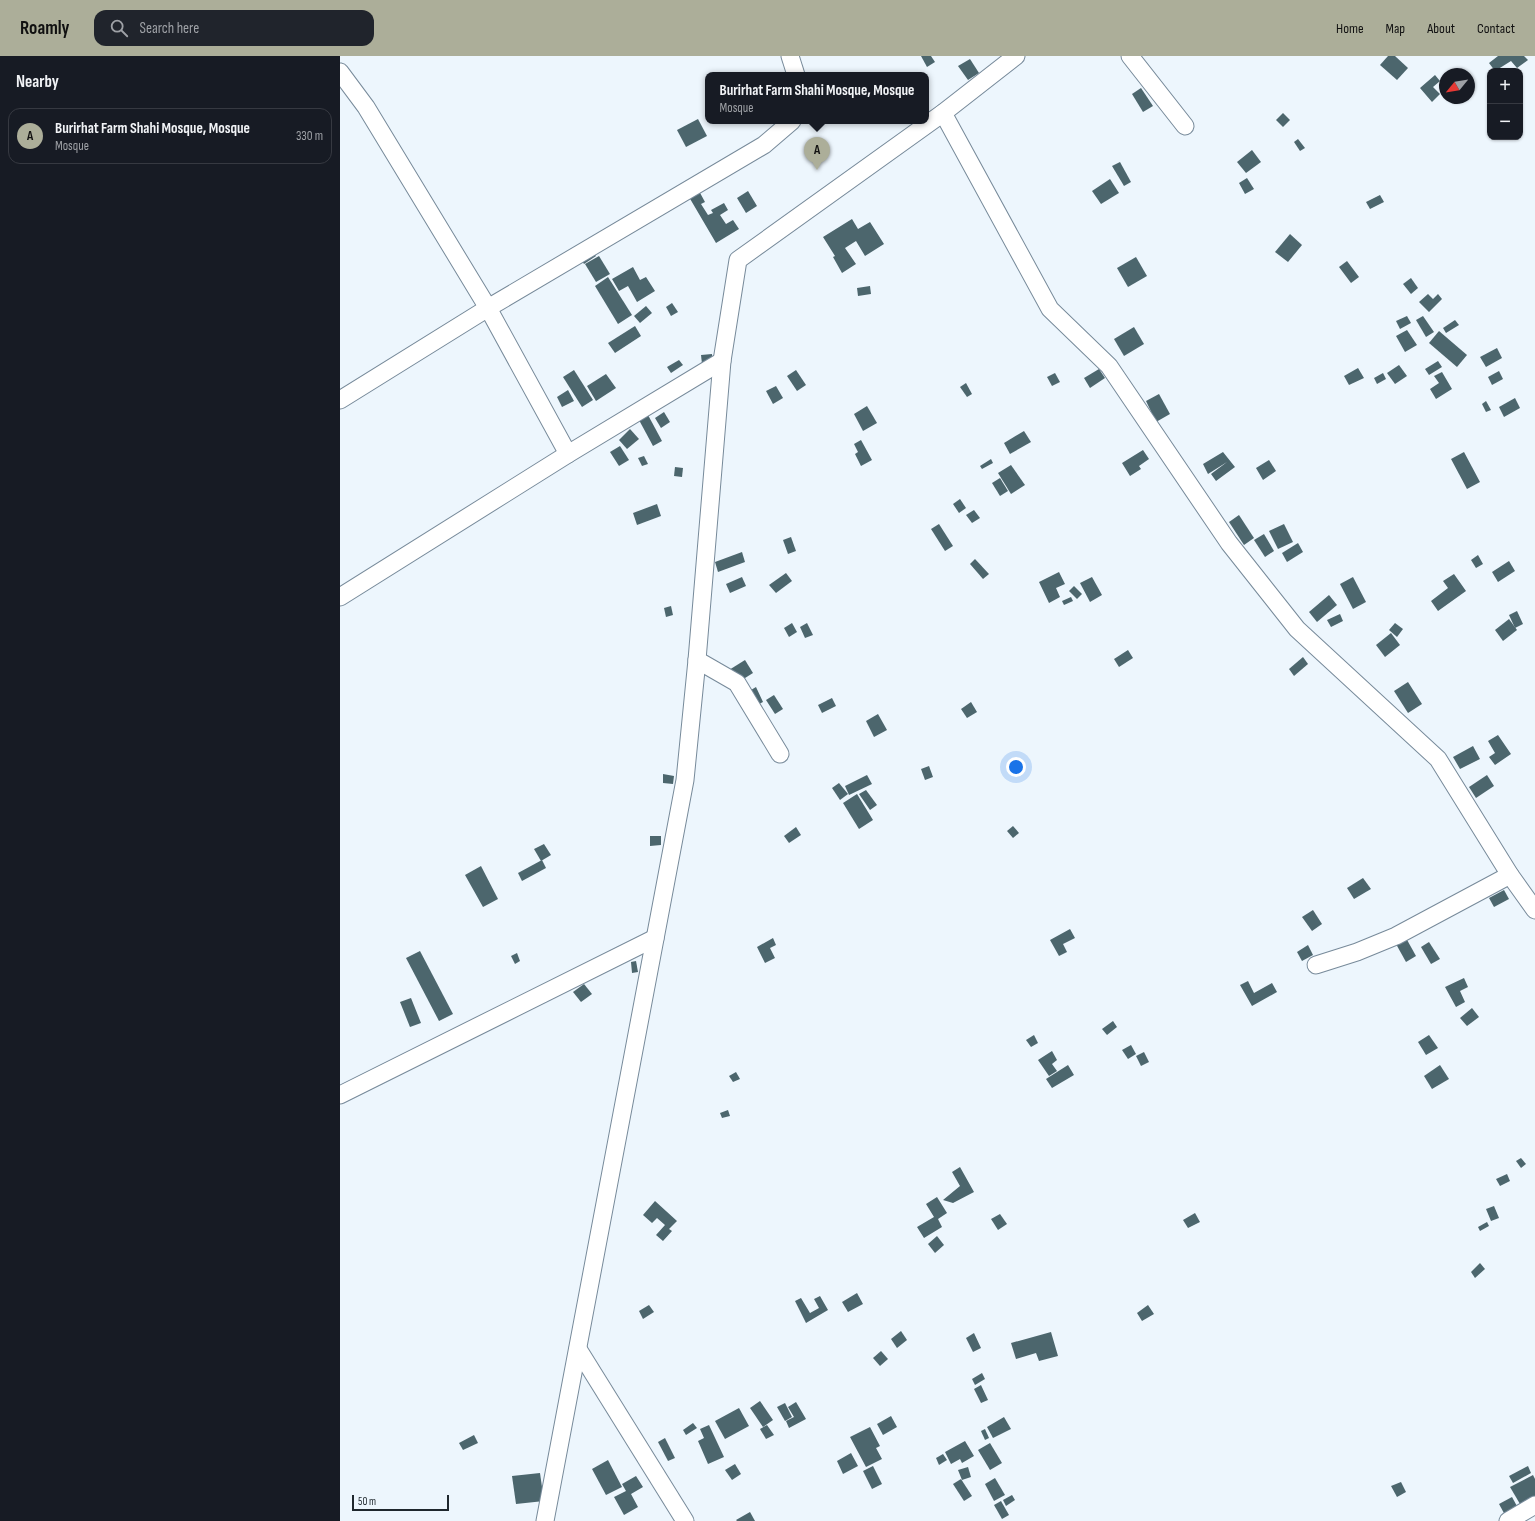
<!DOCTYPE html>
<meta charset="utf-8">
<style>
body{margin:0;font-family:"Sofia Sans Condensed",sans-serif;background:#20242c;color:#f1f3f6}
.controls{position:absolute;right:12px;top:12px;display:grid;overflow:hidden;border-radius:8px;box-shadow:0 1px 3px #0004}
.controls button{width:36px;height:36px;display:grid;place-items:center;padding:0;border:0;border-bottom:1px solid #363941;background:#171b24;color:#f1f3f6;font:20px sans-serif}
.compass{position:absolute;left:1099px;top:12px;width:36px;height:36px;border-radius:50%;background:#171b24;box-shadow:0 1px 3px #0004;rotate:240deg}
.scale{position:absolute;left:12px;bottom:10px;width:97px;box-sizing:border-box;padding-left:4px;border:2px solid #1f272d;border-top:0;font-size:11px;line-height:14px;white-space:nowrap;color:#1f272d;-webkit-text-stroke:3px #edf6fd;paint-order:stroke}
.you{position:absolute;left:676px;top:711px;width:14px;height:14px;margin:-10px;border:3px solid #fff;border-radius:50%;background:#1a73e8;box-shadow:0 0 0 6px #1a73e833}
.badge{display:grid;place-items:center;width:26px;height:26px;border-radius:50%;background:#acae99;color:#111;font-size:13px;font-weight:700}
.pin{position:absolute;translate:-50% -33px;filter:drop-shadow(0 1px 2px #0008)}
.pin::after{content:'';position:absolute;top:21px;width:14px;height:12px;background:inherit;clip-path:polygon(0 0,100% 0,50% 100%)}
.popup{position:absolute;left:365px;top:16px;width:224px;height:52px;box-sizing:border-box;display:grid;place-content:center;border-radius:8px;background:#171b24;filter:drop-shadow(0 1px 3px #0005);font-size:13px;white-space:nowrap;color:#9ea1a6}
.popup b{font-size:15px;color:#f1f3f6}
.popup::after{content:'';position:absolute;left:50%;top:100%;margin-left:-8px;border:8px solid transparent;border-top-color:#171b24}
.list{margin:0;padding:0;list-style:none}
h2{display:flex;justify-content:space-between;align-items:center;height:52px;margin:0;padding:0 16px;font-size:17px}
h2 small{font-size:13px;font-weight:400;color:#9ea1a6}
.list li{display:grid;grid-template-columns:26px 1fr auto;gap:12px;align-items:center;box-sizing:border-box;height:56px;margin:0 8px 8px;padding:0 8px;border:1px solid #363941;border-radius:12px}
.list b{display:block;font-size:15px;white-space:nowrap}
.list p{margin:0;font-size:13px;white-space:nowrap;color:#9ea1a6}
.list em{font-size:13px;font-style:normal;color:#9ea1a6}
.icon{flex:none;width:22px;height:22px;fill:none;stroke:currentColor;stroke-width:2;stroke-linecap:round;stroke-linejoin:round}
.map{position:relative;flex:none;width:1195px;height:1465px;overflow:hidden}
header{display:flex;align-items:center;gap:24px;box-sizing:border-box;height:56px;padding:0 20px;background:#acae99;color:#111}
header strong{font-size:19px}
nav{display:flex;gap:22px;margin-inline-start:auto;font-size:14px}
.search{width:280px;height:36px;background:#20242c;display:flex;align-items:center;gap:10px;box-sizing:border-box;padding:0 14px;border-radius:12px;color:#9ea1a6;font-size:15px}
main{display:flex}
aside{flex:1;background:#171b24}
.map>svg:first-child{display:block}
.building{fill:#4c666d}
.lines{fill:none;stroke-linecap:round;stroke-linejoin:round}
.minor-casing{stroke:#778a9a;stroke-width:19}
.minor{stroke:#fff;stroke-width:17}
</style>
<header>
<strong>Roamly</strong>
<div class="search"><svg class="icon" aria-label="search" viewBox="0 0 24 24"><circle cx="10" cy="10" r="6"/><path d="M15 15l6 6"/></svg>Search here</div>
<nav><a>Home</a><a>Map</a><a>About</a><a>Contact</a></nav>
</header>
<main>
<aside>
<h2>Nearby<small></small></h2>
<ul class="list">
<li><span class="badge">A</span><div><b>Burirhat Farm Shahi Mosque, Mosque</b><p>Mosque</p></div><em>330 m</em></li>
</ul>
</aside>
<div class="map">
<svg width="1195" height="1465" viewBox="0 0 1195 1465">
<rect width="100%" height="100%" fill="#edf6fd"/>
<g class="building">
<polygon points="581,0 591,0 595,6 587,11"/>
<polygon points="1048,0 1055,0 1068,12 1057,24 1040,9"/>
<polygon points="1158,0 1184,0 1188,4 1177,12 1171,5 1155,15 1149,7"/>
<polygon points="630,3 639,17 628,24 618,10"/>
<polygon points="1095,19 1100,25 1093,31 1100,38 1092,46 1080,32"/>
<polygon points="801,32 813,50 803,56 792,38"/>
<polygon points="943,57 950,64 943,71 936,64"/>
<polygon points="358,63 367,80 346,91 337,74"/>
<polygon points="958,83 965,92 960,95 954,86"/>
<polygon points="912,94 921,106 906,117 897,106"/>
<polygon points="780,106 791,126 784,130 772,110"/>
<polygon points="907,122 914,133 905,138 899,127"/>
<polygon points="770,123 779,137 761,148 752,135"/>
<polygon points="359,135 365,146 361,148 368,159 373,157 371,154 384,147 388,154 380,159 386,168 393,164 399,173 376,187 349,141"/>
<polygon points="408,135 417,150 406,157 397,142"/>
<polygon points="1040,139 1044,146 1030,153 1026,146"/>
<polygon points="512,163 518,173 530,166 544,188 525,200 516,185 505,192 516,208 502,217 493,201 495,200 483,181"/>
<polygon points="950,178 962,189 948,206 935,196"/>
<polygon points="251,193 256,200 244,208 239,200"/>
<polygon points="259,200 270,218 256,226 245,208"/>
<polygon points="796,201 807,220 788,231 777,212"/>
<polygon points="1007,205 1019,221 1011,227 999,211"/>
<polygon points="293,211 300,224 306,221 315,235 297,246 288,230 279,235 272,223"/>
<polygon points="268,221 292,259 278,268 255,230"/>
<polygon points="1071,222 1078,232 1071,238 1063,228"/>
<polygon points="530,230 531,238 518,240 517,232"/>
<polygon points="1088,238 1093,243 1098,238 1102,243 1089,256 1079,246"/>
<polygon points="332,247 338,256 331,260 326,251"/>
<polygon points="306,250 312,257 300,267 294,260"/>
<polygon points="1067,260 1071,267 1060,273 1056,265"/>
<polygon points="1083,260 1094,276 1086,281 1076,264"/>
<polygon points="1115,264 1119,269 1106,277 1103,272"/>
<polygon points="295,270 301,280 275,297 268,287"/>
<polygon points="794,271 804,288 784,300 774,283"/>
<polygon points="1067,274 1077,289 1065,296 1056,280"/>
<polygon points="1099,275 1127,299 1117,311 1089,287"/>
<polygon points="1157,292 1162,302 1146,311 1140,301"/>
<polygon points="372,298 372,308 362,308 361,299"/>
<polygon points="339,304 343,309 331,317 327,311"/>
<polygon points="1098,305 1102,311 1089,319 1085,313"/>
<polygon points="1059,309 1067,320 1055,328 1047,317"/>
<polygon points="1018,312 1024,322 1009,329 1004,320"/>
<polygon points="759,313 765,322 750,332 744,322"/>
<polygon points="234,314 253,344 242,351 223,321"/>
<polygon points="456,314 466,329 457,335 447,320"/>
<polygon points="1159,315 1163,323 1152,329 1148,321"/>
<polygon points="1102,316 1112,333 1096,343 1090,333 1099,327 1094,320"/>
<polygon points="715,317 720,326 712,330 707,321"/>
<polygon points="1043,317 1046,323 1037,328 1034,322"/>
<polygon points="266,318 276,332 256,345 247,330"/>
<polygon points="626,327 632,338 627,341 620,331"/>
<polygon points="436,330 443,342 433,348 426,335"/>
<polygon points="228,334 234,345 222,351 217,341"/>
<polygon points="819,338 830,358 816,366 806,345"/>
<polygon points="1175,342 1180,352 1164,361 1159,351"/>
<polygon points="1146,345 1151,354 1146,356 1142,348"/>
<polygon points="527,350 537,367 523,375 514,358"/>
<polygon points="324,356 330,366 321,372 315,362"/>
<polygon points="308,359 322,385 313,390 299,364"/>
<polygon points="290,373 299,383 287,393 279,384"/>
<polygon points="684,375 691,386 670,398 664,387"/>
<polygon points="521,384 532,404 521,410 515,398 518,396 514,388"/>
<polygon points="280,390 289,404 279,410 270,396"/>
<polygon points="803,394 809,403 799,410 801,413 790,420 782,407"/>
<polygon points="883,396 895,411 876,425 871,418 887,406 868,418 863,408"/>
<polygon points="1124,396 1140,426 1127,433 1111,403"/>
<polygon points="304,400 308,408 302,410 298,402"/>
<polygon points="651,403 653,407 642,413 640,410"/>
<polygon points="929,404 936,415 923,424 916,412"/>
<polygon points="671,409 685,429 671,438 658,417"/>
<polygon points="335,411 343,412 342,421 334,420"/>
<polygon points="660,422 668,435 660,440 652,427"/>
<polygon points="620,443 626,452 619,457 613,448"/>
<polygon points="317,448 321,460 297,469 293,457"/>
<polygon points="634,454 640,462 632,467 626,459"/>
<polygon points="899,459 914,482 904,489 889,466"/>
<polygon points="599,468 613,490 605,495 591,473"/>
<polygon points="944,468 953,486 938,493 929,475"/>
<polygon points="924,478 934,495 925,501 914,484"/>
<polygon points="451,481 456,495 448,498 443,484"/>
<polygon points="958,487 963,496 947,506 942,497"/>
<polygon points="402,496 405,506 378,516 375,506"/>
<polygon points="1138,499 1143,508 1136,512 1131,504"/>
<polygon points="635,503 649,518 643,523 630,508"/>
<polygon points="1169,505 1175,515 1158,526 1152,516"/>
<polygon points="719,516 725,528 716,532 720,541 709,547 699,526"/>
<polygon points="446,517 452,525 436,537 429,529"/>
<polygon points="1114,518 1126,535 1098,555 1091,545 1108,532 1103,525"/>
<polygon points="402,521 406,530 390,537 386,528"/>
<polygon points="752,521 762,539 750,546 740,527"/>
<polygon points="1013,521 1026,546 1013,553 1000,528"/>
<polygon points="734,530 742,538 737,543 729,535"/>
<polygon points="989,539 997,549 977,566 969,556"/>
<polygon points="731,541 733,545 724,549 722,545"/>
<polygon points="331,550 333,559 326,561 324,552"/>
<polygon points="1177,555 1183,568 1175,572 1169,559"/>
<polygon points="1000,558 1003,565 991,571 987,564"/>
<polygon points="1169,563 1177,574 1163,585 1155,574"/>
<polygon points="452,567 457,576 449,581 444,572"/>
<polygon points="467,567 473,579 465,582 460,571"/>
<polygon points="1055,567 1063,573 1057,581 1049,574"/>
<polygon points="1051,577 1060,589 1045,601 1036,589"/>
<polygon points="788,594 793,602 779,611 774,603"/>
<polygon points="963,601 968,608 954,620 949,613"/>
<polygon points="405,604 413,617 397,627 389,614"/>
<polygon points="1068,626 1082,648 1068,657 1054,635"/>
<polygon points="416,631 423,646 413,651 406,637"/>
<polygon points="434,639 443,653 435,658 426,644"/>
<polygon points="492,642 496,650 482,657 478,649"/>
<polygon points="631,646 637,656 627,662 621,653"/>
<polygon points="538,658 547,674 534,681 526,665"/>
<polygon points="1158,679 1171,698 1155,709 1149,701 1155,697 1148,685"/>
<polygon points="1133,690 1140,703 1120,713 1113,701"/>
<polygon points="589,710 593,721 585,724 581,713"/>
<polygon points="323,718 334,720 333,728 323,727"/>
<polygon points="527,719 532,728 509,739 505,730"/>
<polygon points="1147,719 1154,730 1136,742 1129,731"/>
<polygon points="499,727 508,738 500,744 492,732"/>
<polygon points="526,734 537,749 530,754 519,738"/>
<polygon points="517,738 533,764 519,773 503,747"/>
<polygon points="673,770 679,777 673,782 667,775"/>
<polygon points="456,771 461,779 449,787 444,780"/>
<polygon points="310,780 321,780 321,789 310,790"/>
<polygon points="204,788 211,799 201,805 194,793"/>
<polygon points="202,804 206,812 182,825 178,817"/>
<polygon points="141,810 158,843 143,851 125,819"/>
<polygon points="1023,822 1031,833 1014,843 1007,832"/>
<polygon points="1164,834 1169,843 1154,851 1149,842"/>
<polygon points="973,854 982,868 972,875 962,861"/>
<polygon points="730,873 735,882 723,888 727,896 719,900 710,884"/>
<polygon points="433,882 436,889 430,892 435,902 425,907 417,891"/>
<polygon points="1066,882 1076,900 1066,906 1056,888"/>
<polygon points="1089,886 1100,903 1091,908 1081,891"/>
<polygon points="968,889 973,899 962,905 957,896"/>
<polygon points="80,895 113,958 99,965 66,902"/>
<polygon points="177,897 180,905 175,908 171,900"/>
<polygon points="296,905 298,916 292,917 291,906"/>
<polygon points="1124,922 1128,931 1120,935 1125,946 1116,951 1105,931"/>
<polygon points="908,925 914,937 932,927 937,936 912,950 900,929"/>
<polygon points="244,928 252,938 241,946 233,936"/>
<polygon points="71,942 81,967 70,971 60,946"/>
<polygon points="1132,952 1139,961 1127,970 1120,962"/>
<polygon points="773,965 777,971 767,979 762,973"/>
<polygon points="694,979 698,987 691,991 686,984"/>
<polygon points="1089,979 1098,992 1086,999 1078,986"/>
<polygon points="791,989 796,998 788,1003 782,994"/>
<polygon points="712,995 717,1004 712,1008 717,1015 709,1020 698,1004"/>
<polygon points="804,996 809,1006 801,1010 796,1000"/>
<polygon points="728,1009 734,1019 712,1032 706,1023"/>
<polygon points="1100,1009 1109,1023 1092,1033 1084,1020"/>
<polygon points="396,1016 400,1023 393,1026 389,1020"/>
<polygon points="388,1054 390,1060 382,1062 380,1057"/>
<polygon points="1181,1102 1186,1108 1181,1112 1176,1105"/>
<polygon points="620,1111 634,1136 613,1147 603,1144 620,1130 612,1116"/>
<polygon points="1167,1118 1170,1125 1160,1130 1156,1123"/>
<polygon points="597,1141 607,1157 598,1163 602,1171 584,1182 577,1171 594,1161 586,1148"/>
<polygon points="315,1145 337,1165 329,1173 332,1175 323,1185 316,1179 325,1169 317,1162 312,1167 303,1159"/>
<polygon points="1154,1150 1159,1162 1151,1165 1146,1153"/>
<polygon points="855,1157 860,1166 848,1172 843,1164"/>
<polygon points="660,1158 667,1168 658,1174 651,1163"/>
<polygon points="1147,1166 1149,1170 1140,1175 1138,1171"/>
<polygon points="597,1180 604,1189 595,1197 588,1188"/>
<polygon points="1140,1207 1145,1213 1135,1222 1131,1216"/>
<polygon points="517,1237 523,1248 508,1256 502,1246"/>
<polygon points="480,1240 488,1254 466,1267 455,1245 461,1242 470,1257 479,1252 474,1243"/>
<polygon points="309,1249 314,1256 303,1263 299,1255"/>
<polygon points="808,1249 814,1258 802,1265 797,1257"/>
<polygon points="561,1275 567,1284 557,1292 551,1283"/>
<polygon points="711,1276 718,1300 699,1305 696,1297 676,1303 671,1287"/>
<polygon points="634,1277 641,1292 633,1296 626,1282"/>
<polygon points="541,1295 548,1303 540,1310 533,1302"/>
<polygon points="642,1317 645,1323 635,1329 632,1323"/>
<polygon points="641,1329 648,1344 641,1347 634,1333"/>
<polygon points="420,1345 433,1364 423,1371 410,1352"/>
<polygon points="456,1346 466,1363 449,1372 446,1365 454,1361 448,1351"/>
<polygon points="445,1347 452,1361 445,1365 437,1351"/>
<polygon points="399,1352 409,1370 385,1383 375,1365"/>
<polygon points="551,1360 557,1371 543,1379 537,1368"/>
<polygon points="664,1361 671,1373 653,1382 647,1371"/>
<polygon points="353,1367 357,1372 346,1379 343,1374"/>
<polygon points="369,1369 384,1401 368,1408 358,1385 364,1382 360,1373"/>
<polygon points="427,1369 434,1379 426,1383 420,1373"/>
<polygon points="530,1371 540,1390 536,1392 542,1403 526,1411 510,1381"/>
<polygon points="645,1373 649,1382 645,1384 641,1375"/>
<polygon points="134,1379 138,1387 123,1394 119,1387"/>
<polygon points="325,1382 335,1402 328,1405 318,1386"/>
<polygon points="625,1385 634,1400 622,1407 620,1403 611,1408 605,1396"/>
<polygon points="650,1387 662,1407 650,1414 638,1394"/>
<polygon points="511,1397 518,1410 503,1418 497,1405"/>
<polygon points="603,1398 607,1404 599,1409 596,1402"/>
<polygon points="268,1404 282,1431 266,1439 252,1413"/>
<polygon points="395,1408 401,1418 392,1424 385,1414"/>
<polygon points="533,1410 542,1428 532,1433 523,1415"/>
<polygon points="1188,1410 1191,1417 1173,1427 1169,1420"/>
<polygon points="628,1411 631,1421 622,1424 618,1414"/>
<polygon points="200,1417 204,1445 176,1448 172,1420"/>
<polygon points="1193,1419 1195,1423 1195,1440 1180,1448 1170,1431"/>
<polygon points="296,1420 303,1431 291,1438 298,1451 284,1459 274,1441 286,1435 282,1428"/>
<polygon points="655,1422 665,1439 654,1445 645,1428"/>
<polygon points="621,1423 632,1440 624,1445 613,1428"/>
<polygon points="1061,1426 1066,1436 1057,1441 1051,1430"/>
<polygon points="672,1439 675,1444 666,1450 663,1444"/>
<polygon points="1172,1441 1178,1452 1165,1459 1159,1448"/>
<polygon points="661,1445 669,1459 662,1463 654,1449"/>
<polygon points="410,1456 415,1465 397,1465 396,1464"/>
</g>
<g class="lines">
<g class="minor-casing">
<g id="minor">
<polyline points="450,0 456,19"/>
<polyline points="790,0 845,70"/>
<polyline points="0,16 26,51 148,252 228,398"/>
<polyline points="603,57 710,253 769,310 889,487 957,573 1098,703 1170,819 1195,854"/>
<polyline points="0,344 148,252 424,89 452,65"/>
<polyline points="0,541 228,398 382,305"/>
<polyline points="357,604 397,627 440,698"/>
<polyline points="976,909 1017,896 1056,880 1170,819"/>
<polyline points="0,1039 315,882"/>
<polyline points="238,1293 345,1465"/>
<polyline points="205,1465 345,724 357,604 382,305 398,204 603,57 676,0"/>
<polyline points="1168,1465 1195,1449"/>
</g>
</g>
<use href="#minor" class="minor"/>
</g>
</svg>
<div class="controls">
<button>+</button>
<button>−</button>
</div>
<svg class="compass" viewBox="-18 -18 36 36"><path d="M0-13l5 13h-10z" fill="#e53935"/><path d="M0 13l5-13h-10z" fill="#9ea1a6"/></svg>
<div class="scale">50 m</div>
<div class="you"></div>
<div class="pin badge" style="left:477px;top:114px">A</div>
<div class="popup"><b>Burirhat Farm Shahi Mosque, Mosque</b>Mosque</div>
</div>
</main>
